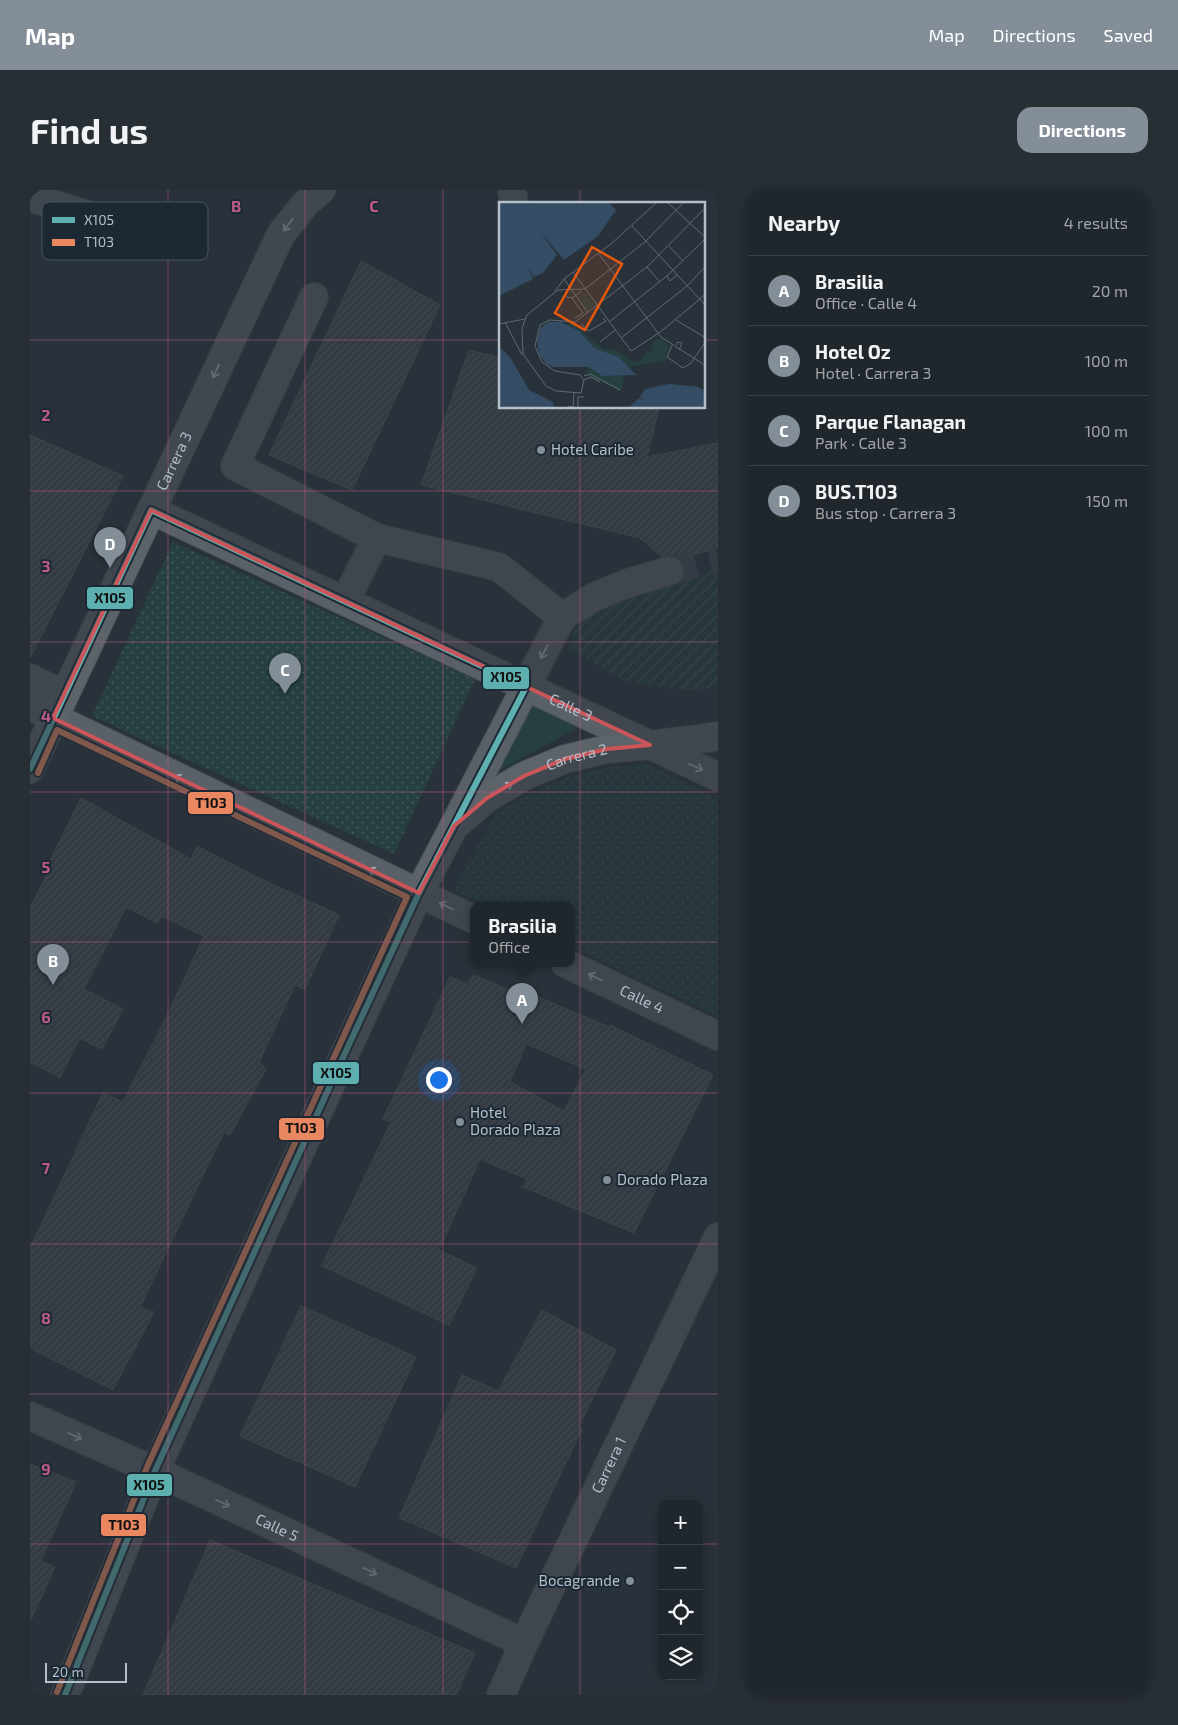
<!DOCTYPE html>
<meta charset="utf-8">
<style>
body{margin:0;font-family:"Exo 2",sans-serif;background:#272e34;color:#f1f3f6}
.controls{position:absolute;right:15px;bottom:15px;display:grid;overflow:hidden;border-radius:10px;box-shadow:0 2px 12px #0003}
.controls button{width:45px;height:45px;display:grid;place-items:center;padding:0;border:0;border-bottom:1px solid #3c4348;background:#1f262c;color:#f1f3f6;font:25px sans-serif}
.scale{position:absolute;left:15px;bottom:12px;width:82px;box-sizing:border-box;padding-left:5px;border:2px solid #b3bfcb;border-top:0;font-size:14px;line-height:18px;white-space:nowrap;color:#b3bfcb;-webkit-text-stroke:4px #1c2935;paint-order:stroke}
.you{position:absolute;left:408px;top:889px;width:18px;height:18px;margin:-12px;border:4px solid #fff;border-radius:50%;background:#1a73e8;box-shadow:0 0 0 8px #1a73e833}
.badge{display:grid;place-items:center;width:32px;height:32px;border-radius:50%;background:#838e98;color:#fff;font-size:16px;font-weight:700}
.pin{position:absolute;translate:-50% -41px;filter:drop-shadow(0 1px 2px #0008)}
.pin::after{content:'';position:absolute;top:26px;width:18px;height:15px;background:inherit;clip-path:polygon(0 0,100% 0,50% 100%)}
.popup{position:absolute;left:440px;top:712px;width:105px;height:65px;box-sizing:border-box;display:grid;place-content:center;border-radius:10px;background:#1f262c;filter:drop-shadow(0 1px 4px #0005);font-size:16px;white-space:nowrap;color:#a1a5a9}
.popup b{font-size:19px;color:#f1f3f6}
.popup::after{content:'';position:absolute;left:50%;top:100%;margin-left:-10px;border:10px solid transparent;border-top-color:#1f262c}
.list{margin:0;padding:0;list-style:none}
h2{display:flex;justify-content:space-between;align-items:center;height:65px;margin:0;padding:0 20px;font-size:21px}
h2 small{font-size:16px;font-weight:400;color:#a1a5a9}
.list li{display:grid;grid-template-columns:32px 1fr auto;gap:15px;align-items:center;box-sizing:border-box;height:70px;padding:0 20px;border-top:1px solid #3c4348}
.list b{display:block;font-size:19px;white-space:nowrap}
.list p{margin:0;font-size:16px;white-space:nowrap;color:#a1a5a9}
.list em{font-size:16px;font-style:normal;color:#a1a5a9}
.icon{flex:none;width:28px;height:28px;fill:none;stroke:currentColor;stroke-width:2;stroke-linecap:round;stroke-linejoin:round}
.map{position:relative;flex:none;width:688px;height:1505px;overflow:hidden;border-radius:15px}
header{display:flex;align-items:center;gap:30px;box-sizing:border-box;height:70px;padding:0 25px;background:#838e98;color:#fff}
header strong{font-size:24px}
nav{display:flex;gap:28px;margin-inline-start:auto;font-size:18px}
.intro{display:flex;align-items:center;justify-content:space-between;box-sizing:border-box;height:120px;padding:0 30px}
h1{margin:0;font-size:35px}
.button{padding:12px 22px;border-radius:15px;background:#838e98;color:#fff;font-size:18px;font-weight:700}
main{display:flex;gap:30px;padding:0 30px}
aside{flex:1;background:#1f262c;border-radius:15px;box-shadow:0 2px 12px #0003}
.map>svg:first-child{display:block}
.grass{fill:#263f40}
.park{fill:url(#park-dots)}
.garden{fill:url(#garden-furrows)}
.building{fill:url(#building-hatch);stroke:#515a61;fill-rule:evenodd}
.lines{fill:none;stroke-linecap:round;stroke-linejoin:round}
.minor-tunnel{stroke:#3e4750;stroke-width:28;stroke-dasharray:28 14;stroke-linecap:butt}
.minor-casing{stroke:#484e54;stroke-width:30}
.major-casing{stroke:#474f56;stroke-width:30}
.minor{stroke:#5a6067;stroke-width:28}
.major{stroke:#5c6369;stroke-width:28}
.bus-1-casing{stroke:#1c2935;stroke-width:10}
.bus-2-casing{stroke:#1c2935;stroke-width:10}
.bus-1{stroke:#5eafaf;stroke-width:6}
.bus-2{stroke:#e98760;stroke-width:6}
.oneway{stroke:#a2adb7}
.oneway2{stroke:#9da7b2}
.marked{fill:none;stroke:#cc5559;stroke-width:4;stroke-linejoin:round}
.grid{fill:none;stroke:#bc5b88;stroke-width:1;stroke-opacity:0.55}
.poi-dot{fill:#838e98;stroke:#1c2935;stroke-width:2}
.labels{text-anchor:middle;stroke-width:4;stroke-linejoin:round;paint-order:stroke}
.poi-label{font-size:15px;fill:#b3bfcb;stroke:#1c2935;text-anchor:start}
.street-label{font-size:15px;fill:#b3bfcb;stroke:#1c2935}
.inset-road{fill:none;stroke:#606a74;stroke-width:1}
.view{fill:#e8590c;fill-opacity:0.15;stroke:#e8590c;stroke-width:2.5}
.inset-edge{fill:none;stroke:#b3bfcb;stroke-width:2.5}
.key{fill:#1c2935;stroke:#495662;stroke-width:1}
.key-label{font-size:14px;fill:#b3bfcb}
.grid-label{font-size:16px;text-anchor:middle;font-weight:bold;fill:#bc5b88;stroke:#1c2935;stroke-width:4;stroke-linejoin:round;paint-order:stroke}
.line-badge{stroke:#1c2935;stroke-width:2}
.pale-badge-label{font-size:14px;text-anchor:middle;font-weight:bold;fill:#111}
</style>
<header>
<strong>Map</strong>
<nav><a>Map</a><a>Directions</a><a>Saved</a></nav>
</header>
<div class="intro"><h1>Find us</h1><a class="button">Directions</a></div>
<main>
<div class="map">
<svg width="688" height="1505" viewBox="0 0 688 1505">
<defs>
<pattern id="park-dots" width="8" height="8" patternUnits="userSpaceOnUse" patternTransform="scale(1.25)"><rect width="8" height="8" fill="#263f40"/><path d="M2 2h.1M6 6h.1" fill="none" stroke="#43595a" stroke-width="1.8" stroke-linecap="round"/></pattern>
<pattern id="garden-furrows" width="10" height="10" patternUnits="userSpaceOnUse" patternTransform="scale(1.25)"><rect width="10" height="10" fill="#263f40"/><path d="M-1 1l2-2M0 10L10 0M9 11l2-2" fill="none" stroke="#43595a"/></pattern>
<pattern id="building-hatch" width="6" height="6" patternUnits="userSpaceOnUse" patternTransform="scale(1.25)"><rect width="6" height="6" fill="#3e464d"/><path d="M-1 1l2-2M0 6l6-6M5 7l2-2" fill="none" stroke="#585f65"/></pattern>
</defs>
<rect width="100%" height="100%" fill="#29323a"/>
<polygon class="grass" points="501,512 549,537 465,583"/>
<g class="park">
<polygon points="143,352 445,489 364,664 62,526"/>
<polygon points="616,574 688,608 688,827 541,756 541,715 455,715 423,700 466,623 503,602 540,586 580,577"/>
</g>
<polygon class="garden" points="688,379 688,496 671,500 639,499 593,490 537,458 554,421 639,392"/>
<g class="building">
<polygon points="331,71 410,115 322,300 239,265"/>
<polygon points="439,160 470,168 470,218 629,218 617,267 688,253 688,358 649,369 642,366 632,367 610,348 391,295"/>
<polygon points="0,245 93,286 0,468"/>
<polygon points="51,608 161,669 167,656 227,687 309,725 275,799 265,795 229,872 236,879 200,945 194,942 110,1117 124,1122 83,1200 0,1158 0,1058 73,903 93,912 136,828 174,746 131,726 127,733 96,717 54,799 93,819 72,859 50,848 30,887 0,872 0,718 19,680 16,679"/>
<path d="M444 785 481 801 485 797 579 837 580 835 683 885 604 1043 493 997 497 989 450 969 409 1060 447 1078 419 1135 292 1076 361 932 353 929 420 787 437 794ZM496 854 556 879 534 921 480 892Z"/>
<polygon points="271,1116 386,1167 325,1297 210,1246"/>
<polygon points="512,1120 586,1160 548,1238 552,1239 486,1378 369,1328 432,1185 468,1201"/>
<polygon points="0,1274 46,1292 11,1371 25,1377 0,1432"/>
<polygon points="180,1350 445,1463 426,1505 113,1505"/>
</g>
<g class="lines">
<polyline class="minor-tunnel" points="639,381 688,369"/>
<g class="minor-casing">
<g id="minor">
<polyline points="482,0 484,14"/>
<polyline points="0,7 130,48"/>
<polyline points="284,107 205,276 347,348 469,377 532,427"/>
<path id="s1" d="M121 320 688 587"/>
<polyline points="315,411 347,348"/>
<polyline points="0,488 34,505"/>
<polyline points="0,516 443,729"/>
<polyline points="424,636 532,427 564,407 598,393 639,381"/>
<path id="s2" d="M535 773 688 846"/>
<path id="s3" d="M0 1226 125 1281 494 1453"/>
<path id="s4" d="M471 1505 494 1453 688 1047"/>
</g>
</g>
<g class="major-casing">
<g id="major">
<path id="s5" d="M0 579 251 44 276 13 291 0"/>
<path id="s6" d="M35 1505 125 1281 304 887 389 703 424 636 457 608 494 586 535 569 577 559 620 555 677 548 688 546"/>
</g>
</g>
<use href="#minor" class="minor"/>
<use href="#major" class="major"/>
<g class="bus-1-casing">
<polyline id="bus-1" points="0,579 121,320 496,497 389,703 304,887 125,1281 35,1505"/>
</g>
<g class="bus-2-casing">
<polyline id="bus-2" points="8,583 27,540 377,707 117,1277 27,1502"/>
</g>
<use href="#bus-1" class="bus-1"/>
<use href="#bus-2" class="bus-2"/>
</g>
<defs><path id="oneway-shaft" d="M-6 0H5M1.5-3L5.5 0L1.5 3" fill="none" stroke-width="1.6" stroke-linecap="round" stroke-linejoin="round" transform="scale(1.25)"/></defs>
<g class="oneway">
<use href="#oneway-shaft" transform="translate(258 35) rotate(128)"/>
<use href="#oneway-shaft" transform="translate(186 181) rotate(115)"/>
<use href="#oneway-shaft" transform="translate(476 597) rotate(-31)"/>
</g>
<g class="oneway2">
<use href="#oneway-shaft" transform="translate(514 462) rotate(118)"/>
<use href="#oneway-shaft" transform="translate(666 577) rotate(25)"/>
<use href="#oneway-shaft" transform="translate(151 589) rotate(-154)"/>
<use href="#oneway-shaft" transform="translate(345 682) rotate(-154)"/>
<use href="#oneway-shaft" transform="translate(416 716) rotate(-154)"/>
<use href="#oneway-shaft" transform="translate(565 787) rotate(-154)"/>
<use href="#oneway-shaft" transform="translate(45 1246) rotate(24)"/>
<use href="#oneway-shaft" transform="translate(193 1313) rotate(25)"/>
<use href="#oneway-shaft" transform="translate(340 1381) rotate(25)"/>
</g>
<path d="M0 0H688V1505H0ZM121 320 620 555 577 559 535 569 494 586 457 608 424 636 389 703 23 528Z" fill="#29323a" fill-opacity=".55" fill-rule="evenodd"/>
<path class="marked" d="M121 320 620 555 577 559 535 569 494 586 457 608 424 636 389 703 23 528Z"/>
<path class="grid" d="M138 0V1505M275 0V1505M413 0V1505M550 0V14M0 150H470M674 150H688M550 218V1505M0 301H688M0 452H688M0 602H688M0 752H688M0 903H688M0 1054H688M0 1204H688M0 1354H632M669 1354H688"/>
<g class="poi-dot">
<circle cx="511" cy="260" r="5"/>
<circle cx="430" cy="932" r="5"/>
<circle cx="577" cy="990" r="5"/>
<circle cx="600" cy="1391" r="5"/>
</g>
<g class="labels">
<g class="poi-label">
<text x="521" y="265">Hotel Caribe</text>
<text x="440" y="928">Hotel<tspan x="440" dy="17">Dorado Plaza</tspan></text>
<text x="587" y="995">Dorado Plaza</text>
<text x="590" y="1396" text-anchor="end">Bocagrande</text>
</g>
<g class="street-label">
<text dy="5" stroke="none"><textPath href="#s5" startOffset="340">Carrera 3</textPath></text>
<text dy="5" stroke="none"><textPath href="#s1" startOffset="464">Calle 3</textPath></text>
<text dy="5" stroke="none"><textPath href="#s6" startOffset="1095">Carrera 2</textPath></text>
<text dy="5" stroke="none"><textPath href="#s2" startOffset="85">Calle 4</textPath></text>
<text dy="5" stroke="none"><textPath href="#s4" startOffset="254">Carrera 1</textPath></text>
<text dy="5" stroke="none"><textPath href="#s3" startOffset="271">Calle 5</textPath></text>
</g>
</g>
<g transform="translate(469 12)">
<rect width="206" height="206" fill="#29323a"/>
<path d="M66 122H76L96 141 105 147 117 148 134 159 140 160 151 148 162 153 169 149 166 152 168 158 130 165 120 155 95 146 80 129ZM90 165 103 174H125L122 189 88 173Z" fill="#263f40"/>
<path d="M86 90 96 103 88 109 78 95ZM153 145a8 8 0 1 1 16 0a8 8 0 1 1-16 0Z" fill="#263f40"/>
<path d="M0 1H110L117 8 99 34 65 58 41 29 58 53 44 71 35 75 29 65 34 77 0 94ZM50 120H62L80 129 95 146 120 155 137 173 103 174 90 165H54L47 162 40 152 38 137 42 125ZM0 145 11 155 30 188 54 200 55 206H0ZM170 182 199 185 206 189V206H129L140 196 147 198 141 195 146 187Z" fill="#344d64"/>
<path class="inset-road" d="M169 1 207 36M184 1 147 39 86 87 59 88 28 113 23 126 24 152 47 184 57 189 82 191 85 178 81 173 56 169 43 160 36 144 41 123 51 118 76 120 148 65 207 5M133 24 207 104M170 44 184 59M100 52 162 135 207 164M148 65 161 80M74 70 132 149 160 131 207 92M168 74 171 79 178 73M65 77 89 111M56 89 66 76 112 42 157 1M67 95 73 96 83 89M73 96 84 111 76 116M177 118 207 136M6 120 23 153M110 120 169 73 207 36M0 122 26 117M82 122 90 129 107 119 104 116M122 136 188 84 207 64M101 140 116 128M173 143 168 155 184 166 192 161 207 139M177 143 179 140 183 141 180 148M85 174 91 172 121 188M85 178 92 175 101 180M69 204 74 205 75 191M79 206V195H85"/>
<path class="view" d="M93 45 123 62 86 128 56 111Z"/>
<rect width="206" height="206" class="inset-edge"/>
</g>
<rect x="12" y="12" width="166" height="58" rx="8" class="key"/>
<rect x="22" y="27" width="23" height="6" fill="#5eafaf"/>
<rect x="22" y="49" width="23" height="7" fill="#e98760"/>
<g class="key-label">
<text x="54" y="35">X105</text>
<text x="54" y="57">T103</text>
</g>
<g class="grid-label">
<text x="206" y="22">B</text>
<text x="344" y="22">C</text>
<text x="16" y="231">2</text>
<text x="16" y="382">3</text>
<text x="16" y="532">4</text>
<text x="16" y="683">5</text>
<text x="16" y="833">6</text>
<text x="16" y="984">7</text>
<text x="16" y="1134">8</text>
<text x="16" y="1285">9</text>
</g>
<g class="line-badge">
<rect x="56" y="396" width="48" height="24" rx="5" fill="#5eafaf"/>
<rect x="452" y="476" width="48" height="24" rx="5" fill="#5eafaf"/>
<rect x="157" y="601" width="47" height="24" rx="5" fill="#e98760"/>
<rect x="282" y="871" width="48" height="24" rx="5" fill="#5eafaf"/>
<rect x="248" y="927" width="47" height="24" rx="5" fill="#e98760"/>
<rect x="96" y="1283" width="47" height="24" rx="5" fill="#5eafaf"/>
<rect x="70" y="1323" width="47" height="24" rx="5" fill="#e98760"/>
</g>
<g class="pale-badge-label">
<text x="80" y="413">X105</text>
<text x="476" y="492">X105</text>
<text x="181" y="618">T103</text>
<text x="306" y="888">X105</text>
<text x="271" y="943">T103</text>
<text x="119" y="1300">X105</text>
<text x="94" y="1340">T103</text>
</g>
</svg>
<div class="controls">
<button>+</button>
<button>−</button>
<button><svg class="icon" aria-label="locate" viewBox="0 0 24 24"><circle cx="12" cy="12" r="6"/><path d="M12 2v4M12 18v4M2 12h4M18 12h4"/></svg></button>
<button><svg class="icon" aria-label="layers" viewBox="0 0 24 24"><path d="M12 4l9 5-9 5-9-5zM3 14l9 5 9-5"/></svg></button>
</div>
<div class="scale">20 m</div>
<div class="you"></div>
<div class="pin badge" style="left:492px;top:834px">A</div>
<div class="popup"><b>Brasilia</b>Office</div>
<div class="pin badge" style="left:23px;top:795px">B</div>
<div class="pin badge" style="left:255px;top:504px">C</div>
<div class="pin badge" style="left:80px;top:378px">D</div>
</div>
<aside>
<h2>Nearby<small>4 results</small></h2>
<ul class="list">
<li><span class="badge">A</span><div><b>Brasilia</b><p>Office · Calle 4</p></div><em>20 m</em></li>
<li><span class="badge">B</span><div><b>Hotel Oz</b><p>Hotel · Carrera 3</p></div><em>100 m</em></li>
<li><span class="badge">C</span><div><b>Parque Flanagan</b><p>Park · Calle 3</p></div><em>100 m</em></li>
<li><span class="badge">D</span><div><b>BUS.T103</b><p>Bus stop · Carrera 3</p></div><em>150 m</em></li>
</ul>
</aside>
</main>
